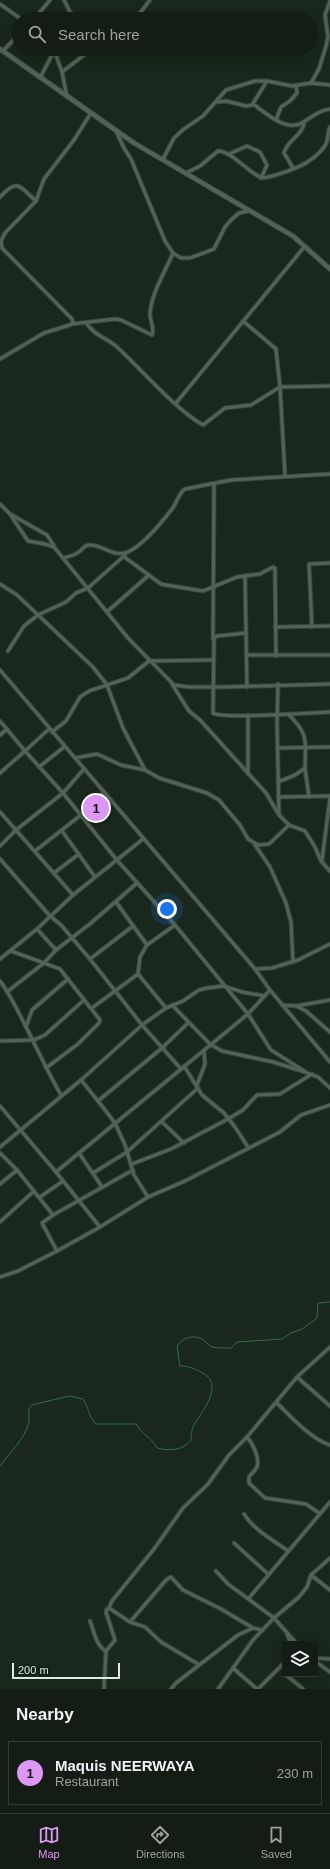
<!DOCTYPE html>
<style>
body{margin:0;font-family:Arial,sans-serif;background:#202a22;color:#f1f3f6}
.controls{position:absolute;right:12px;bottom:12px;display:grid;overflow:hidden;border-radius:0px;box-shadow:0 4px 16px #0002}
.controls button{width:36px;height:36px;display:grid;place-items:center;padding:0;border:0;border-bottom:1px solid #323b34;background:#131d15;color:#f1f3f6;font:20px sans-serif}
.scale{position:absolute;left:12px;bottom:10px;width:108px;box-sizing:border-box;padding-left:4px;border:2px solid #e1eae2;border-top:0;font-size:11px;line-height:14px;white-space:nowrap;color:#e1eae2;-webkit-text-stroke:3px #0f1e13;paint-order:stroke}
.you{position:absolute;left:167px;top:909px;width:14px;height:14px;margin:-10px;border:3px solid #fff;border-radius:50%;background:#1a73e8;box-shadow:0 0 0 6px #1a73e833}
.badge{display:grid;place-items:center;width:26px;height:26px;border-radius:50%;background:#db99f5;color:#111;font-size:13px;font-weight:700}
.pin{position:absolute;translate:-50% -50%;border:2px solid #fff;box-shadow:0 1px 4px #0006}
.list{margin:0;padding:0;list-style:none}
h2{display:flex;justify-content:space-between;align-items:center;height:52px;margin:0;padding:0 16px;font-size:17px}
h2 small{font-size:13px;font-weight:400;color:#9da2a0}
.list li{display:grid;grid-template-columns:26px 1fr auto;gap:12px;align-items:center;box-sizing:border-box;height:64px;margin:0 8px 8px;padding:0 8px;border:1px solid #323b34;border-radius:0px}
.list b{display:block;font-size:15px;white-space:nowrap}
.list p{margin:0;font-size:13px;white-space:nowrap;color:#9da2a0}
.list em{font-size:13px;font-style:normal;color:#9da2a0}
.icon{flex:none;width:22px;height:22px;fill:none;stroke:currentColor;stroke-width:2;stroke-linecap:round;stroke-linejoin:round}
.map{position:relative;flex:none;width:330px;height:1689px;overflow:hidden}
.search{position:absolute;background:#131d15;box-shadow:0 4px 16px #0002;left:12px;right:12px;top:12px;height:44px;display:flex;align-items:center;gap:10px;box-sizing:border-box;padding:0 14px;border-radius:22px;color:#9da2a0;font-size:15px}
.sheet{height:124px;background:#131d15}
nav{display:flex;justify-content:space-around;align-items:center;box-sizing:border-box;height:56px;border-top:1px solid #323b34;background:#131d15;font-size:11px;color:#9da2a0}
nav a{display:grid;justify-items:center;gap:2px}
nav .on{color:#db99f5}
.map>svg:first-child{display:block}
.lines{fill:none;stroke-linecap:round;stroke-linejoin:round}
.stream{stroke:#356c44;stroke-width:1}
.street-casing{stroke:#39443b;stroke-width:5}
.secondary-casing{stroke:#39443b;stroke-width:6}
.street{stroke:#526355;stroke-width:3}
.secondary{stroke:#526355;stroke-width:4}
</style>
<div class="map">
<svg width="330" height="1689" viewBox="0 0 330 1689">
<rect width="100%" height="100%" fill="#19271c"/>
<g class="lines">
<path class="stream" d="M0 1466C10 1452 25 1439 29 1422 30 1414 26 1411 32 1405L69 1396 83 1399C89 1408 88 1416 96 1424H136C143 1435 151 1437 157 1448 169 1451 183 1451 191 1440 192 1435 191 1430 194 1425 202 1411 226 1384 201 1372 193 1368 188 1366 180 1366L177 1346C182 1338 193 1334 202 1339 205 1341 209 1345 212 1347 218 1348 225 1348 231 1348L237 1342 282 1339 291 1333 302 1329 317 1318 318 1303 330 1302"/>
<g class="street-casing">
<g id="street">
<polyline points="64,0 70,12 71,19"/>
<polyline points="0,4 21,19"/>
<polyline points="70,12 78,19"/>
<polyline points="34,19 50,0"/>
<polyline points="124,19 140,13 150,0"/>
<polyline points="54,50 62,72 67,97"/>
<polyline points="3,51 19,34"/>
<polyline points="62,72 92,49"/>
<polyline points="40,78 54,51"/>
<polyline points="311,83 319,69 326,46 328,37 325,15 330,1"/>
<polyline points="216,102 226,101 246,106 252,105 267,81"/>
<path d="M253 104C267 114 288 134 305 121 313 116 320 110 330 109"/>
<polyline points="276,120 281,107 290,101 297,93 296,85"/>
<polyline points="116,131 124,148 131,159 165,241 173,253 181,258 190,258 214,249 225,227 232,219 239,213 249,211"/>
<polyline points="229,154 247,146 260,152 267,165 261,178"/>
<polyline points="163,159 174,138 184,129 203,116 226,90 255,81 267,81 292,86 311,83 330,85"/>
<path d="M293 168 284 153C287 140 303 135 304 123"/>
<path d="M186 173 200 166 218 151C231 151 247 171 260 177 267 180 301 167 309 161 315 157 322 151 326 144 329 138 327 132 330 127"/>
<path d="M0 197C18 178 19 186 36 201"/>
<path d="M86 323C96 337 106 337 117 347 142 370 175 409 203 425L225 408 251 405 280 387 276 349 243 321"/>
<path d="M72 324 115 319 121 320 152 335C155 329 150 321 150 314 151 294 165 272 173 253"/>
<polyline points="0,359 44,333 70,325 73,322 72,319 2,248 1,241 5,233 36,201 44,179 74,140 91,113"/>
<polyline points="176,403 305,246"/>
<polyline points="285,475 280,387 330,386"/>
<polyline points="0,504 10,514 28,541 45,544 54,547 128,638 174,685 189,687 223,687 330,684"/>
<polyline points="10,514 47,535 54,546"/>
<polyline points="123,556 161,584 166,585 203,591 237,577 245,576 247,687"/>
<path d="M63 558C69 556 75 556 80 551 83 549 85 544 90 545 103 545 114 558 128 552 143 545 162 522 172 509 177 503 179 492 185 489L231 480 330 474"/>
<polyline points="245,576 260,574 273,567 275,568 276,656"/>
<polyline points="0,584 17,595 93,667 107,685 123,728 145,770 159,778 207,793 219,800 240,825 248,839 258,845 269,844 289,825"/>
<polyline points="108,611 149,575"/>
<polyline points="275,627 330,626"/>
<polyline points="312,627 309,564 330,563"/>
<path d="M246 633 217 636 214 638 213 713C221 719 314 713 330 712"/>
<polyline points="213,639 214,484"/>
<polyline points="8,651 24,626 38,615 66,602 76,593 88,588 125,555"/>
<polyline points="246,655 330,655"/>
<polyline points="0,670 255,969 270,990 330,1062"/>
<polyline points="172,684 189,711 200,720 266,793 279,815 289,825 305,831 315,847 321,861 330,871"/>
<polyline points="278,684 277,724 279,814"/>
<path d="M288 714C310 735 305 741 305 768 306 778 308 787 309 797"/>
<polyline points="0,721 25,751 0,773"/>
<polyline points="49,729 25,751 63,793 116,859 175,925 248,1014 271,1050 309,1074"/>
<polyline points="52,732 66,721 80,697 89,691 128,678 149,661 214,660"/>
<polyline points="0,735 7,729"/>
<polyline points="277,748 330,747"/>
<polyline points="75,758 97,754 121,765 145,770"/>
<polyline points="39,767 64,747"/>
<polyline points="248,774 248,715"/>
<polyline points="278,782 295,775 305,768"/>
<polyline points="278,797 330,796"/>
<polyline points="0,812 73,895"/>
<polyline points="62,831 95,877"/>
<polyline points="255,845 270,867 286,903 291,922 293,962"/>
<polyline points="0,846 16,830 63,793 84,769"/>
<polyline points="35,851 81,815 104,792"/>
<polyline points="0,859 50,916 61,925 90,959 142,1025 181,1069"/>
<polyline points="322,860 330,798"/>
<polyline points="54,873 79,854"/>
<polyline points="116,902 147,945"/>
<polyline points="37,929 56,950"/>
<polyline points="11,951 44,963 56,950 91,923 137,883"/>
<polyline points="0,959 37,929 73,895 143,839"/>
<polyline points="90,959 133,926"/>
<polyline points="255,969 272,968 298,960 330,944"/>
<polyline points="138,974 166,1008"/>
<path d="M0 981C9 993 16 1007 23 1021 36 1046 47 1071 61 1095"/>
<polyline points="8,991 44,963 60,969 100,1020 99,1023 78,1044 46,1068"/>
<polyline points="172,1005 210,1044 222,1051 273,1062 305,1072"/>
<polyline points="282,1005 296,1006 330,1000"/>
<polyline points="296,1006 306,1011 330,1032"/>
<polyline points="92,1008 138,974 140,957 147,945 175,925"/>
<polyline points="26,1027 32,1010 68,979"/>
<polyline points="0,1041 34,1040 45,1035 84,1000"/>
<polyline points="184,1066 202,1095 224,1113 235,1127 248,1147"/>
<polyline points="310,1074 318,1077 330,1088"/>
<polyline points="81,1080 142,1025 166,1008 183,1001 199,990 207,988 224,986 242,992 265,996"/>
<polyline points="197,1085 205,1064 204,1051"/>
<polyline points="0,1106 56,1172"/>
<polyline points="162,1122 184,1143"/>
<polyline points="0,1147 81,1080 98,1101"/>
<polyline points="0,1153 17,1170 53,1215 133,1170"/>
<polyline points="79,1153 102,1187"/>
<polyline points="132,1164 171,1149 228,1119 243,1110 257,1095 280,1094 312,1074"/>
<polyline points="93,1173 127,1152 198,1088"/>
<polyline points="0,1184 17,1170"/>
<polyline points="40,1197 63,1181"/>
<polyline points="148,1197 134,1175 125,1145 115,1123 98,1101 162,1048 188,1023"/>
<polyline points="53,1215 42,1223 57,1251"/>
<polyline points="0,1222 34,1191"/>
<polyline points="100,1227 56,1172 248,1014 270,990"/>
<polyline points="0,1277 18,1271 57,1251 100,1227 148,1197 185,1181 280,1132 301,1115 330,1105"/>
<polyline points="297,1377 330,1406"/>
<path d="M277 1403C290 1416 312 1440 330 1445"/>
<path d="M319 1513 306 1504 265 1498 249 1483V1477C251 1474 255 1471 257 1467 260 1458 253 1444 247 1437L297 1377 330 1347"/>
<path d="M244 1514C254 1530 273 1540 288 1551"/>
<polyline points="234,1543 268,1574"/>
<polyline points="216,1571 228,1584 274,1618 297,1644"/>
<polyline points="311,1575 330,1590"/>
<polyline points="249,1598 330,1502"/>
<path d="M90 1621C94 1631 96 1646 106 1651"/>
<polyline points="130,1622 166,1580 171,1577 183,1590 221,1609 253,1628 262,1630"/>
<polyline points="287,1634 291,1644"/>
<polyline points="315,1658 330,1659"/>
<polyline points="315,1661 330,1672"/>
<polyline points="198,1664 161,1642 145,1627 130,1622 109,1608 112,1601 154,1549 183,1508 208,1484 229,1455 247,1437"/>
<polyline points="233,1668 257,1689"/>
<polyline points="285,1674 303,1689"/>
<polyline points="104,1689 106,1651 115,1640 106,1612 107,1609 109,1608"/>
<polyline points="171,1689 176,1683 238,1635 253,1628"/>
<polyline points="218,1689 253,1640 274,1618 299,1597 307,1587 311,1575 330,1558"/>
<polyline points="258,1689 285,1662"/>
</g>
</g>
<g class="secondary-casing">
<polyline id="secondary" points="0,49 134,143 293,236 330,269"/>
</g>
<use href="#street" class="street"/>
<use href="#secondary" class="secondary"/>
</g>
</svg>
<div class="controls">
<button><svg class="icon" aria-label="layers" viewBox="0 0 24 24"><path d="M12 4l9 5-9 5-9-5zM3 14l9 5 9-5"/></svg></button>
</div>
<div class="scale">200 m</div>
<div class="you"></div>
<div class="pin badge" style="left:96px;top:808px">1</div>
<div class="search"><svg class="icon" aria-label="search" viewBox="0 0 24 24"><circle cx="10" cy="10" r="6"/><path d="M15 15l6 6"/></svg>Search here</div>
</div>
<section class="sheet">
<h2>Nearby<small></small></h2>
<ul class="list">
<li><span class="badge">1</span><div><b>Maquis NEERWAYA</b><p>Restaurant</p></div><em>230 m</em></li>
</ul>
</section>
<nav>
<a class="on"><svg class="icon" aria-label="map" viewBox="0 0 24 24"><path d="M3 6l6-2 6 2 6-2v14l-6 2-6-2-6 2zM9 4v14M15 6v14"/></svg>Map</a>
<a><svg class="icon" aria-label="directions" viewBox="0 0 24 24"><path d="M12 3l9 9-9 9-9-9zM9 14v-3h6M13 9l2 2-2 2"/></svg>Directions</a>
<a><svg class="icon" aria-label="saved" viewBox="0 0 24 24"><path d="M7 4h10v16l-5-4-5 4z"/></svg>Saved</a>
</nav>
